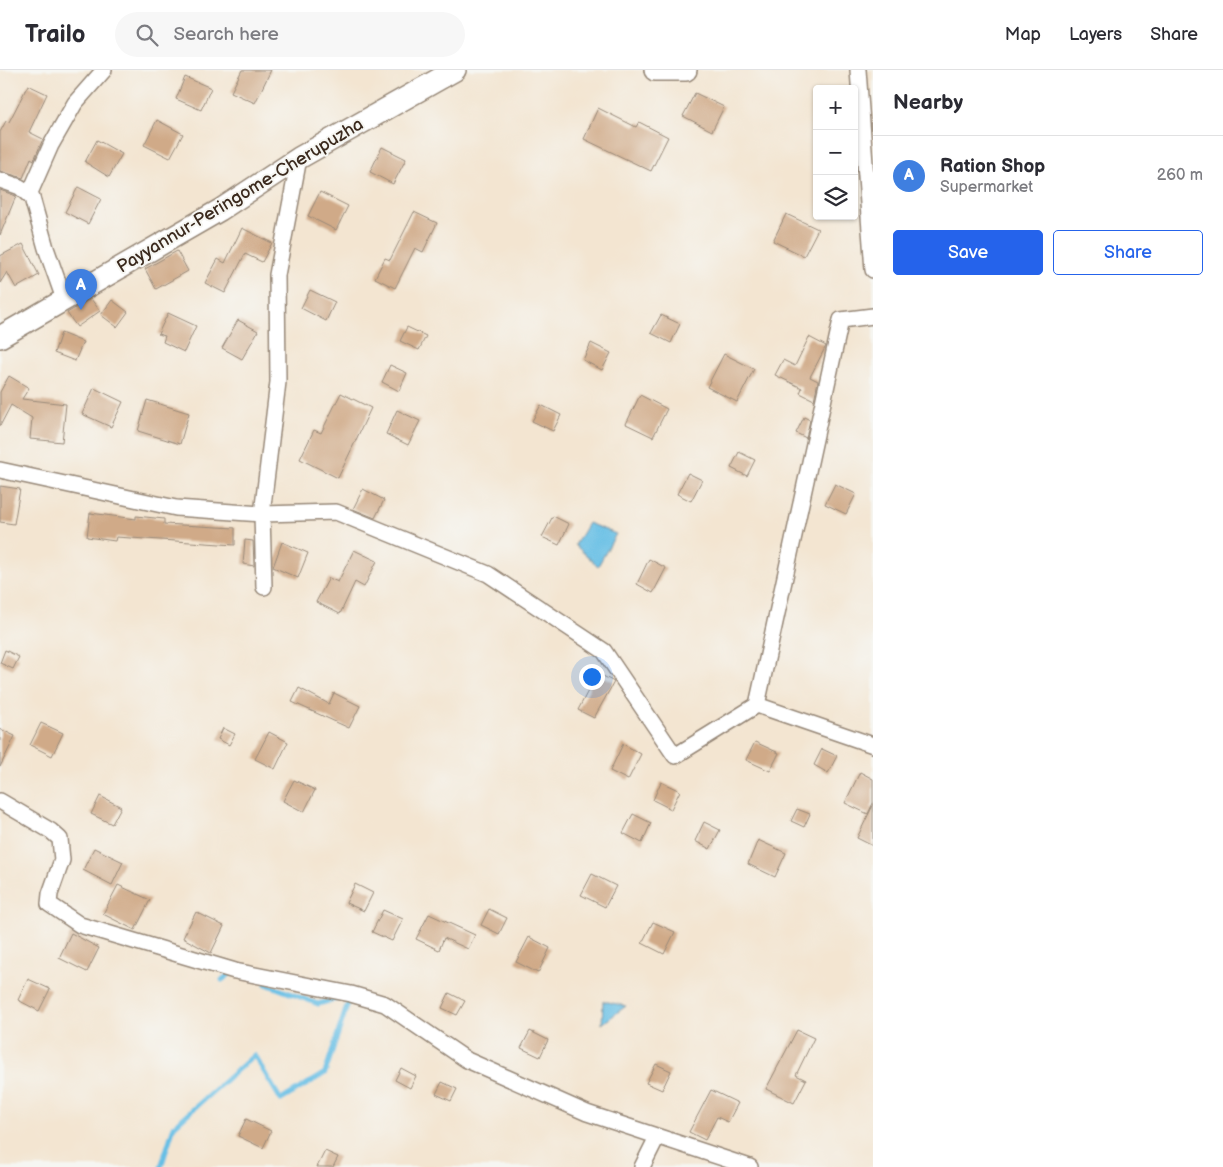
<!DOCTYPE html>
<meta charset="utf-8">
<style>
body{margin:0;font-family:"Balsamiq Sans",sans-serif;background:#f7f7f7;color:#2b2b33}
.controls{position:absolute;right:15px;top:15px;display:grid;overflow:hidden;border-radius:5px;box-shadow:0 1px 4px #0004}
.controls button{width:45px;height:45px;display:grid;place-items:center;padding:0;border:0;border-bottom:1px solid #e1e1e2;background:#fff;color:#2b2b33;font:25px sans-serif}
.you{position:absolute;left:591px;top:606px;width:18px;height:18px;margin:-12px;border:4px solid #fff;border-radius:50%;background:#1a73e8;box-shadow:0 0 0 8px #1a73e833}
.badge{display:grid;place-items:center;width:32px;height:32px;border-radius:50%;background:#2563eb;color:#fff;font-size:16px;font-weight:700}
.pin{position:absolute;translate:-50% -41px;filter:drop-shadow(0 1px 2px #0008)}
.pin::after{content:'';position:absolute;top:26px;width:18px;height:15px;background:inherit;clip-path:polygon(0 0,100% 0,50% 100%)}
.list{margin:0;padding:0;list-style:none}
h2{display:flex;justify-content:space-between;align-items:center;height:65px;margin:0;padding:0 20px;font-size:21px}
h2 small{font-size:16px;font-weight:400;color:#7c7c81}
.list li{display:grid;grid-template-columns:32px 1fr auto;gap:15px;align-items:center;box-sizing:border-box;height:80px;padding:0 20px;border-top:1px solid #e1e1e2}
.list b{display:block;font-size:19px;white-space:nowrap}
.list p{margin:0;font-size:16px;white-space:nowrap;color:#7c7c81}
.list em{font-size:16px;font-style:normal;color:#7c7c81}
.actions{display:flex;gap:10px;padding:15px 20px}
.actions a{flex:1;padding:11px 0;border:1px solid #2563eb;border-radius:5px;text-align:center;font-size:18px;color:#2563eb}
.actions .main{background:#2563eb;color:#fff}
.icon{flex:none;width:28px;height:28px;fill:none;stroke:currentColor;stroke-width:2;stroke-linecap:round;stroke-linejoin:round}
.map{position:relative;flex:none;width:873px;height:1097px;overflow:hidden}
header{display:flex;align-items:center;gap:30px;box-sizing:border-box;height:70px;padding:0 25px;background:#fff;border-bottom:1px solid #e1e1e2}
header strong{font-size:24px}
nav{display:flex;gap:28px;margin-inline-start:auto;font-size:18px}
.search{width:350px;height:45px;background:#f7f7f7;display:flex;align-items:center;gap:12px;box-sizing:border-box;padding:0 18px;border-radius:28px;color:#7c7c81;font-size:19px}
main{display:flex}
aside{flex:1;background:#fff}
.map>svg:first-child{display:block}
.water{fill:#68bfe5;stroke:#527482}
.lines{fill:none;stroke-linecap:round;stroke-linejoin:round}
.stream{stroke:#68bfe5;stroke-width:5}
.building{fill:#d0aa88}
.minor-casing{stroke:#978878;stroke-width:18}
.secondary-casing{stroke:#978878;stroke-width:24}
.minor{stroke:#fff;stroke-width:15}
.secondary{stroke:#fff;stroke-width:21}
.labels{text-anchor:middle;stroke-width:4;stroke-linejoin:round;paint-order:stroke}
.street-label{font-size:18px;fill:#3b2a1e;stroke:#f6f6f2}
</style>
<header>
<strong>Trailo</strong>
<div class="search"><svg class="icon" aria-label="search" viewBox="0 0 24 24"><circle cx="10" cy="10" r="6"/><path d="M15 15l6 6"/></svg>Search here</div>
<nav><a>Map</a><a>Layers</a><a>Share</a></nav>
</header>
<main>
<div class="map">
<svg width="873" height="1097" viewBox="0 0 873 1097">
<rect width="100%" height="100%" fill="#f6f6f2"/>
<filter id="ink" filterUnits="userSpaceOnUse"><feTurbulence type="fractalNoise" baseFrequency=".02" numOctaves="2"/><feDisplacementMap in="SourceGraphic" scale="10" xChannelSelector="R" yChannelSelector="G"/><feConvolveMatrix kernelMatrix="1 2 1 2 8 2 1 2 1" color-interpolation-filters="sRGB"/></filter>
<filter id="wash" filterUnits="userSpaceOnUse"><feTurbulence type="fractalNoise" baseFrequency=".0096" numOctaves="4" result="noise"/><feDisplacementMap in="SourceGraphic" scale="20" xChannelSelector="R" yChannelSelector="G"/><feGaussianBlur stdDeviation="1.12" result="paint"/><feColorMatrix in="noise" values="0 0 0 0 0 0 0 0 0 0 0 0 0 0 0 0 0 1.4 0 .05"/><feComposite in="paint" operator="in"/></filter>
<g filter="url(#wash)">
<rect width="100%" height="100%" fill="#f3e5d1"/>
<g class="water">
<polygon points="588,453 616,464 598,496 575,475"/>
<polygon points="603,931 626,936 602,954"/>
</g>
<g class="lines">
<g class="stream">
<polyline points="222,910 231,903"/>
<polyline points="266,914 318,934 343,927"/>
<polyline points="161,1097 174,1056 254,985 281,1030 325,1003 350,927"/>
</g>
</g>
<g id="blocks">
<g class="building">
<polygon points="242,0 271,0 255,33 231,22"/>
<polygon points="185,7 211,18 201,40 176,29"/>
<polygon points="28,15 47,24 29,62 43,69 34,90 31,88 23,108 0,101 0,62 6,51 9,52"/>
<polygon points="695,23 724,37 712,61 683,46"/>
<polygon points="598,38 636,57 639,52 668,67 651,101 584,69"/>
<polygon points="157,50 183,64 170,88 144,75"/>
<polygon points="97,70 122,84 109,107 85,92"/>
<polygon points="382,77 406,89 393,114 370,102"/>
<polygon points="78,117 101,129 88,154 65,142"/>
<polygon points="0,120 16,126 0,165"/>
<polygon points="320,122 348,136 336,160 308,146"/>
<polygon points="414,142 437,153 423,182 415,178 395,218 375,208 385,188 390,190"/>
<polygon points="786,144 818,159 804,186 773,171"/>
<polygon points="242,158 272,173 262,192 245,184 225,223 205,213 218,189 225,193"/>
<polygon points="23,174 39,205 16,218 7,202 0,213 0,186"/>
<polygon points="177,181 188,201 156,219 145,199"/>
<polygon points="310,220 335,232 326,251 301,238"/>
<polygon points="91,229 100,241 77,257 67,243"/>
<polygon points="112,230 128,242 117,257 101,245"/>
<polygon points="168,243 196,256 184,282 163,272 165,266 158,264"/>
<polygon points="661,245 680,254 671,273 651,263"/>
<polygon points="238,250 258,261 242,289 222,278"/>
<polygon points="407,257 426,266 419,280 400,271"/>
<polygon points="61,263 83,272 75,291 54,283"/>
<polygon points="809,267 826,276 810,307 818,311 814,330 800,323 802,318 775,305 783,290 795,296"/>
<polygon points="591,273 611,283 602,300 583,290"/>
<polygon points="724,284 754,299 737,332 707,317"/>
<polygon points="390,295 407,303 399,321 382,312"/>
<polygon points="9,306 29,318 22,329 66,334 62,372 30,369 32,348 11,335 0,356 0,322"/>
<polygon points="94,318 123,332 111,357 82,344"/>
<polygon points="341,323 371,338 338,408 300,389 314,360 321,363"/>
<polygon points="640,325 667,339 653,367 626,354"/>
<polygon points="147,330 189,343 180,374 138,361"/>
<polygon points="541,335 561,345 553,361 532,351"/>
<polygon points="397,340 420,351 408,375 386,364"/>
<polygon points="804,347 810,350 806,368 796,363"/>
<polygon points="739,382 755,390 747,406 731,398"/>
<polygon points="688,403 702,410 691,431 677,424"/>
<polygon points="835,414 856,424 846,444 825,434"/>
<polygon points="0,416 20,419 14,454 0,452"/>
<polygon points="363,419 384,430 375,448 353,439"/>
<polygon points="90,443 136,449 136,446 164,449 164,454 235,458 235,475 116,467 115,471 87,467"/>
<polygon points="553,446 569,454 559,475 542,467"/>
<polygon points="245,470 253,471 254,496 243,494"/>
<polygon points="282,472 308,483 298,508 273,497"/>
<polygon points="354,480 377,491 364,517 355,512 340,544 316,532 329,508 338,512"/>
<polygon points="649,489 666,498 653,523 637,514"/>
<polygon points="5,580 19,587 13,599 0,593"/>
<polygon points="592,600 614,612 594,648 578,640 590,617 585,615"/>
<polygon points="299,618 329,634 334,623 360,636 349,658 292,632"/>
<polygon points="41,653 63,663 52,686 30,675"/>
<polygon points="223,658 235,664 229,675 218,669"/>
<polygon points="0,659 15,666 0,697"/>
<polygon points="269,662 288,672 275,699 255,689"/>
<polygon points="755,672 779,683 770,701 746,690"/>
<polygon points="623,674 641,684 628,710 610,701"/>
<polygon points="822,679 837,686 828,703 814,695"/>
<polygon points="860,702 873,709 873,733 868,744 845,733"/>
<polygon points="294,710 315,720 304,742 283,731"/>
<polygon points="661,712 680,721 671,739 653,730"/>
<polygon points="100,726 121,737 112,754 91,744"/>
<polygon points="873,735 873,776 857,768"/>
<polygon points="797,739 810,744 804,757 791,751"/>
<polygon points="633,744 651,753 642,773 623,763"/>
<polygon points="704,752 720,760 710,779 695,771"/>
<polygon points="758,770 786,783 775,807 748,794"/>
<polygon points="94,778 123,792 112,815 83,800"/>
<polygon points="592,804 616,816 605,837 581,825"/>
<polygon points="355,814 373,823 364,841 346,833"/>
<polygon points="118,815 150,830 135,860 103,844"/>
<polygon points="489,839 507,848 499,864 481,855"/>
<polygon points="383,840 403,849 392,871 372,862"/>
<polygon points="196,842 224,856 211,883 183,868"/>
<polygon points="429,844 475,865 468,879 444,868 439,880 416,869"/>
<polygon points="653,852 675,862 664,884 642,873"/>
<polygon points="71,863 99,878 87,902 59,888"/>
<polygon points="529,867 550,878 538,903 516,892"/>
<polygon points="28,909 50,919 39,941 18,930"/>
<polygon points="449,923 465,931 457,945 442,938"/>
<polygon points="797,960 814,968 796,1005 806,1010 794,1033 766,1019"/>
<polygon points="530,961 548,970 540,987 521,978"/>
<polygon points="656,994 671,1001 662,1020 646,1013"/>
<polygon points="401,998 416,1006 410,1018 395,1010"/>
<polygon points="442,1012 457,1019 451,1031 436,1024"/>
<polygon points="711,1020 738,1033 728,1052 717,1047 705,1070 689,1062"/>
<polygon points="246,1049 271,1061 263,1078 238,1066"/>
<polygon points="325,1081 338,1087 333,1097 317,1097"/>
</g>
</g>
</g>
<g filter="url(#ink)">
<use href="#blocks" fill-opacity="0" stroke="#978878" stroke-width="1"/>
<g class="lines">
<g class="minor-casing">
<g id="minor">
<polyline points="858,0 873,200"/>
<polyline points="0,110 20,117 32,128 46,178 64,229"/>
<polyline points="29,125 51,75 75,33 104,0"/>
<polyline points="0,400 176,438 262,444 336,442 488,504 604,581 675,686 757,635 841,250 873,246"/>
<polyline points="264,517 262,444 278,312 277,205 299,88"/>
<polyline points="757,635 873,675"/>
<polyline points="0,731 51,761 60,769 62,790 50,824 49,834 80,855 235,901 351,924 385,934 467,990 587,1043 750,1097"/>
<polyline points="642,1097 657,1067"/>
</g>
</g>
<g class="secondary-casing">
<g id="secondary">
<polyline points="655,0 686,0"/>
<polyline points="0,267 220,140 299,88 455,0"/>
</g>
</g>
<use href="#minor" class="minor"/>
<use href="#secondary" class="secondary"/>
</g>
</g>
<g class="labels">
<g class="street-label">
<text transform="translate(240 125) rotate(-31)" y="6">Payyannur-Peringome-Cherupuzha</text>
</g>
</g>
</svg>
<div class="controls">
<button>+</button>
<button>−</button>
<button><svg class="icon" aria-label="layers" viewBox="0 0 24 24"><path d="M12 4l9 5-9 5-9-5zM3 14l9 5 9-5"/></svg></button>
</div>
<div class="you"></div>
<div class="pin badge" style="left:81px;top:240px;background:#3f7fe0">A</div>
</div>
<aside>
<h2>Nearby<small></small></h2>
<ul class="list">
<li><span class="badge" style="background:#3f7fe0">A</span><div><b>Ration Shop</b><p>Supermarket</p></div><em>260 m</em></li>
</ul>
<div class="actions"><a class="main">Save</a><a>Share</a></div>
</aside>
</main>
